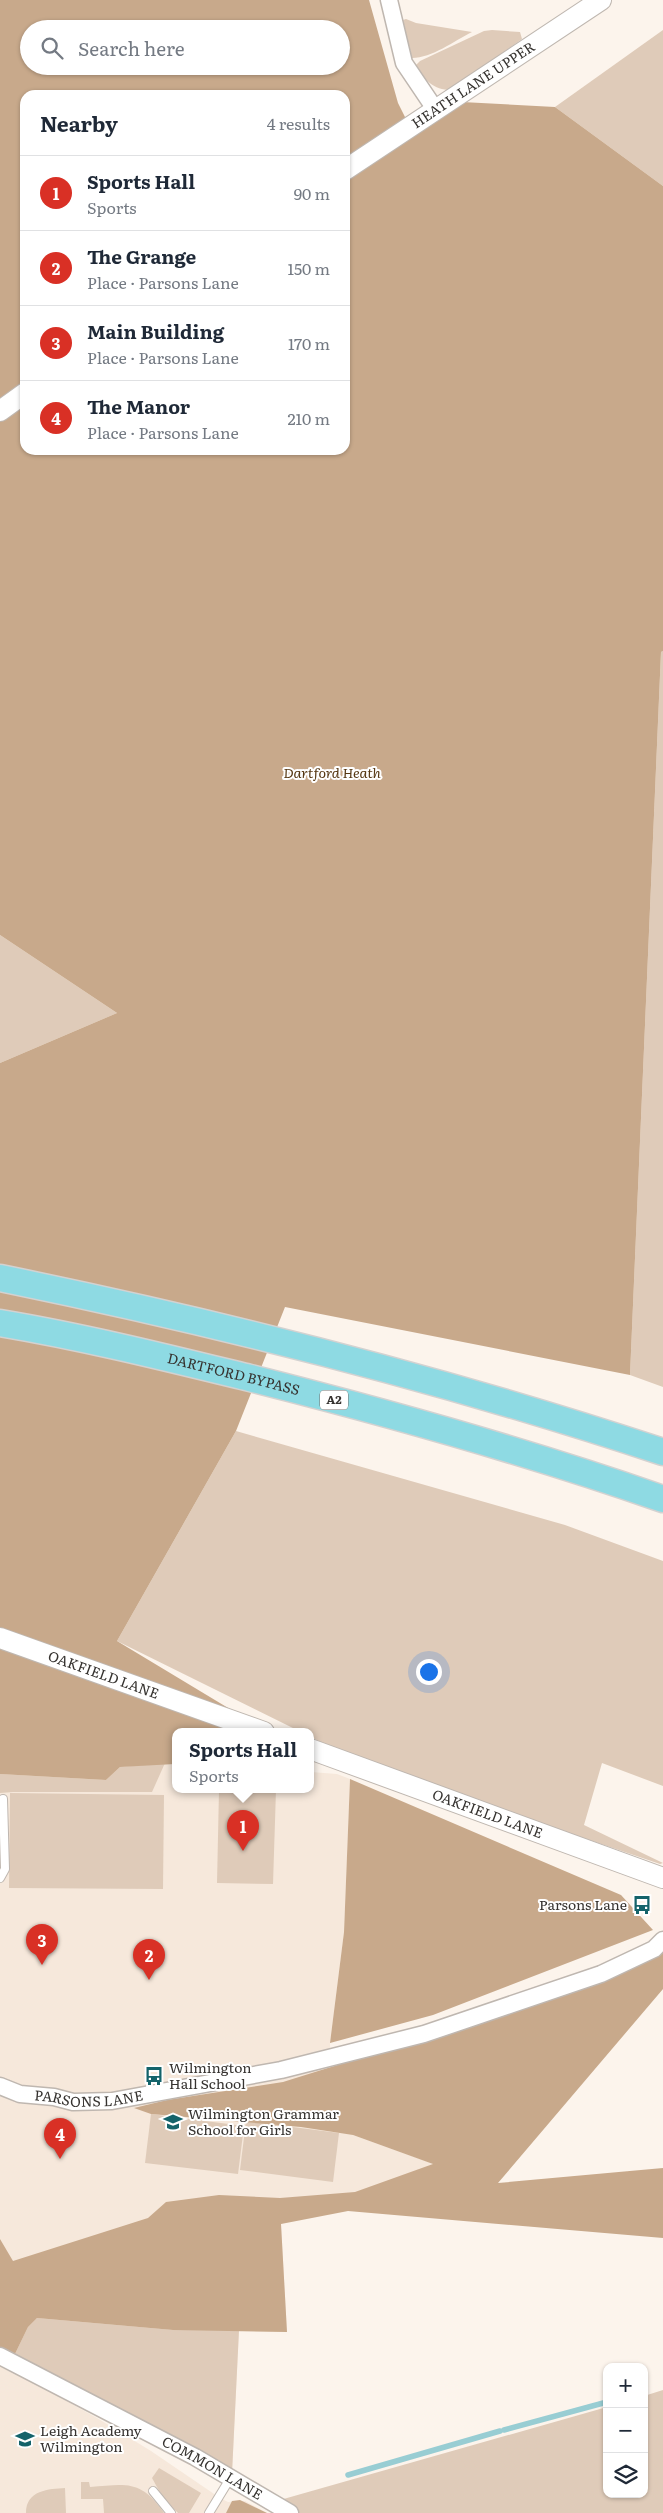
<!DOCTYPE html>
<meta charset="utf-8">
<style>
body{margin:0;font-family:Literata,serif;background:#f6f6f7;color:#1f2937}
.controls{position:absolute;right:15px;bottom:15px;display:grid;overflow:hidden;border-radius:10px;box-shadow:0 1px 4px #0004}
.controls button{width:45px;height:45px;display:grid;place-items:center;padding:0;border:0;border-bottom:1px solid #e0e1e3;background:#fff;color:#1f2937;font:25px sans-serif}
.you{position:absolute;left:428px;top:1671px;width:18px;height:18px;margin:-12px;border:4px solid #fff;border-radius:50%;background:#1a73e8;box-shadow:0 0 0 8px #1a73e833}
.badge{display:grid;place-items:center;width:32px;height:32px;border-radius:50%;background:#d93025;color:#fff;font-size:16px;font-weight:700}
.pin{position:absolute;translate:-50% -41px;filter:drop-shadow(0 1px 2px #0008)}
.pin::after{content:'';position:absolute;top:26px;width:18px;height:15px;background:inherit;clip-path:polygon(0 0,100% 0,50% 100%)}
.popup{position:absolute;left:172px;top:1728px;width:142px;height:65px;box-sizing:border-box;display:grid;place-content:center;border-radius:10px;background:#fff;filter:drop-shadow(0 1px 4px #0005);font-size:16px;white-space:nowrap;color:#747a83}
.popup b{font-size:19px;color:#1f2937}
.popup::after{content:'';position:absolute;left:50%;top:100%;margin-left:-10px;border:10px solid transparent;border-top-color:#fff}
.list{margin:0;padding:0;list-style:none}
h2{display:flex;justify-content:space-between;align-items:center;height:65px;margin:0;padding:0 20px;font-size:21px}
h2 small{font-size:16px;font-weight:400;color:#747a83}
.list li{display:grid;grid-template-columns:32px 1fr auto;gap:15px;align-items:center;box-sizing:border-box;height:75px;padding:0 20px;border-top:1px solid #e0e1e3}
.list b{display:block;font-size:19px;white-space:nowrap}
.list p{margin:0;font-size:16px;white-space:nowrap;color:#747a83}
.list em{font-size:16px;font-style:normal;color:#747a83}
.icon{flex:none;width:28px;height:28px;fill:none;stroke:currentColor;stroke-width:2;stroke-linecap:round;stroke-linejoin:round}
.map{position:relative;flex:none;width:663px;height:2513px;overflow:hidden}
.search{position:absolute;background:#fff;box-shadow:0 1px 4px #0004;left:20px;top:20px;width:330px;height:55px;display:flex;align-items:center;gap:12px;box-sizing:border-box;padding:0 18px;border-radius:28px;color:#747a83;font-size:19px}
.panel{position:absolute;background:#fff;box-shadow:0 1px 4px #0004;left:20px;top:90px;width:330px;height:365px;border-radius:15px}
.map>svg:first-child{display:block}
.built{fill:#f6e8db}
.green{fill:#dfcbb9}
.forest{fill:#c8a98b;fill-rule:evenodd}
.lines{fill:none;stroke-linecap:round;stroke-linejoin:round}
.stream{stroke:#98cdd3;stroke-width:5.5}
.service-casing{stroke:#bfb7b0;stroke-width:10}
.minor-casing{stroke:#bfb7b0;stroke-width:19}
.tertiary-casing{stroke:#bfb7b0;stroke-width:22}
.trunk-casing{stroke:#d3d2d1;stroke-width:29}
.service{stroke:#fff;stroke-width:8}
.minor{stroke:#fff;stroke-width:16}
.tertiary{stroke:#fff;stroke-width:20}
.trunk{stroke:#8edae3;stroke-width:26}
.labels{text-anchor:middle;stroke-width:4;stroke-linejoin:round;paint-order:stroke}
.shield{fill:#fff;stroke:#72706e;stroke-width:1}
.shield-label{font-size:12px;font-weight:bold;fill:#363330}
.street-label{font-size:14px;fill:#363330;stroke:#fff}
.park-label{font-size:14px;font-style:italic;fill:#553611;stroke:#fff}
.poi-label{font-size:14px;fill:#363330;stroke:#fff;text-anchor:start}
</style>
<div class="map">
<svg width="663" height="2513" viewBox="0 0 663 2513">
<rect width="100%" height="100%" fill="#fcf4ec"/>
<g class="built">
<polygon points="165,1763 175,1764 176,1790 310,1790 311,1772 337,1774 350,1779 344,1932 330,2043 331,2083 353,2135 434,2164 281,2224 287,2332 239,2330 232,2473 0,2349 0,1774"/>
<polygon points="0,2367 29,2380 97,2418 151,2451 220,2498 228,2502 245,2501 267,2513 0,2513"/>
</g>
<g class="green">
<path d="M406 19 416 23 472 32C454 41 432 58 412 58L403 20Z"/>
<path d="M492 30 520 32 522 39 451 90C433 90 425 80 415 66L420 61 484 31Z"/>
<polygon points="663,30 663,186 555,107"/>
<polygon points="663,651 663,1387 630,1375 661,652"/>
<polygon points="0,935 117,1013 0,1063"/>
<polygon points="236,1431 565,1525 663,1561 663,1786 602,1763 584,1825 663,1863 660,1864 463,1797 338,1751 311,1737 310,1732 301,1732 117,1641"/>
<polygon points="165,1763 152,1792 13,1792 0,1793 0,1774 106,1780 120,1767"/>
<polygon points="219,1790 276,1790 273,1884 217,1883"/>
<polygon points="10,1793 164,1795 163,1889 9,1888"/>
<polygon points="151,2114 244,2126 238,2174 145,2163"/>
<polygon points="246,2121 339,2133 333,2182 240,2170"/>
<polygon points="37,2318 173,2330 239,2330 232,2473 14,2356 28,2327"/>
<polygon points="663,2390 663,2513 291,2513 273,2502 607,2407 607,2494 644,2494 644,2396"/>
<polygon points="159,2468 201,2493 189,2513 178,2513 162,2496 152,2478"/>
<path d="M81 2482H89L90 2487C128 2484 141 2480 164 2513H104L103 2499H81Z"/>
<path d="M65 2488 66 2513H26C26 2490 49 2489 65 2488Z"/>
</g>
<g class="forest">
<path d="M0 0H369L398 103 414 135 462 102 555 107 663 186V651L661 652 630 1375 285 1307 236 1431 117 1641 268 1732H176L175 1764 120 1767 106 1780 0 1774V1063L117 1013 0 935ZM29 29H341V66H29ZM25 95H345V450H25Z"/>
<polygon points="350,1779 621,1895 653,1930 433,2015 330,2043 344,1932"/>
<polygon points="663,1945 663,1989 498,2183 663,2168 663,2238 348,2211 281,2224 287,2332 173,2330 37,2318 28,2327 14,2356 0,2349 0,2239 13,2261 148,2218 166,2202 219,2195 280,2198 355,2192 433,2164 353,2135 301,2127 151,2114 134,2108 167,2100 283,2082 424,2038"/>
<polygon points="240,2500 267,2513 226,2513 232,2501"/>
</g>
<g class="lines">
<g class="stream">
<polyline points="504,2430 607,2402"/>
<polyline points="348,2475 500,2431"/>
</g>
<g class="service-casing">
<g id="service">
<polyline points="0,1878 5,1869 3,1799"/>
<polyline points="153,2491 171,2513"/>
<polyline points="209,2513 231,2477"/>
</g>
</g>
<g class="minor-casing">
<g id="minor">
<polyline points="389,0 404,63 435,109"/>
<path id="s1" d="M0 2086 20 2094 54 2097 73 2102 112 2101 281 2070 424 2034 601 1974 654 1949 663 1940"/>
<path id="s2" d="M0 2356 195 2457 290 2513"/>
</g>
</g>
<g class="tertiary-casing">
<g id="tertiary">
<path id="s3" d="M345 170 601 0"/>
<polyline points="0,411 25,393"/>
<path id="s4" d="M0 1638 264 1732"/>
<path id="s5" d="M310 1749 663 1878"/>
</g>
</g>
<g class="trunk-casing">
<g id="trunk">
<path d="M0 1278C224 1324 446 1380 663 1452"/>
<path id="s6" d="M0 1323C84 1337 168 1358 250 1378 389 1413 528 1452 663 1499"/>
</g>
</g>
<use href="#service" class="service"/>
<use href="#minor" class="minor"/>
<use href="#tertiary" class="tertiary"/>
<use href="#trunk" class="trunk"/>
</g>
<defs>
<g id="bus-bare" transform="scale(1.5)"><path d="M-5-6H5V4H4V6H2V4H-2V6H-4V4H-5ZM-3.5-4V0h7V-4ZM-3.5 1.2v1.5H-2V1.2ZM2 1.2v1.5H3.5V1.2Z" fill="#14636a" stroke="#fff" stroke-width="2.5" paint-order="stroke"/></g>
<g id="school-bare" transform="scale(1.5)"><path d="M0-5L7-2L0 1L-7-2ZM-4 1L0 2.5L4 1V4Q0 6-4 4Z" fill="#14636a" stroke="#fff" stroke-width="2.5" paint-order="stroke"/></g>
</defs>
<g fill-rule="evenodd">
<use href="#bus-bare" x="642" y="1905"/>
<use href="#bus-bare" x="154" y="2076"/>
<use href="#school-bare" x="173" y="2122"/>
<use href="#school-bare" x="25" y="2439"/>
</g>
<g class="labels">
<rect class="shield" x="320" y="1390.5" width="28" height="19" rx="4"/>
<g class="shield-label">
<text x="334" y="1404">A2</text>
</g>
<g class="street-label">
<text dy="5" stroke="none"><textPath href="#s3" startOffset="154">HEATH LANE UPPER</textPath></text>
<text dy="5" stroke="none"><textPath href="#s6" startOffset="239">DARTFORD BYPASS</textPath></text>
<text dy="5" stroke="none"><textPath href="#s4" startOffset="110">OAKFIELD LANE</textPath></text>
<text dy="5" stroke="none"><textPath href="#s5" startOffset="189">OAKFIELD LANE</textPath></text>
<text dy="5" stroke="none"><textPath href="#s1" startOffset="91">PARSONS LANE</textPath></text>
<text dy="5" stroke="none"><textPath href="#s2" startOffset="240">COMMON LANE</textPath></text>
</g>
<g class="park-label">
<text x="332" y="778">Dartford Heath</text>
</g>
<g class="poi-label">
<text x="627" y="1910" text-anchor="end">Parsons Lane</text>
<text x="169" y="2073">Wilmington<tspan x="169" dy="16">Hall School</tspan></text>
<text x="188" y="2119">Wilmington Grammar<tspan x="188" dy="16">School for Girls</tspan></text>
<text x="40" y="2436">Leigh Academy<tspan x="40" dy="16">Wilmington</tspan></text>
</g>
</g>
</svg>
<div class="controls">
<button>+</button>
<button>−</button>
<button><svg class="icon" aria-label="layers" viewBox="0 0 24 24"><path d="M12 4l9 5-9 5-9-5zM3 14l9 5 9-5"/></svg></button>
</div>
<div class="you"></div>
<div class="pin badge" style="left:243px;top:1851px">1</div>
<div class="popup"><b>Sports Hall</b>Sports</div>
<div class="pin badge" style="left:149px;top:1980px">2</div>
<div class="pin badge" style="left:42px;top:1965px">3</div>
<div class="pin badge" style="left:60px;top:2159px">4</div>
<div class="search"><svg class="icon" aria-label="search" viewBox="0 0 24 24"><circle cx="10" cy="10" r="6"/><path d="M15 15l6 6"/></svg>Search here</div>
<section class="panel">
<h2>Nearby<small>4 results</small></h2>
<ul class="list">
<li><span class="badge">1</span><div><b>Sports Hall</b><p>Sports</p></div><em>90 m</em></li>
<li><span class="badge">2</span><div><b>The Grange</b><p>Place · Parsons Lane</p></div><em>150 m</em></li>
<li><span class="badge">3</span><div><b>Main Building</b><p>Place · Parsons Lane</p></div><em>170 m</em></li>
<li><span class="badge">4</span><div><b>The Manor</b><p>Place · Parsons Lane</p></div><em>210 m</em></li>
</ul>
</section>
</div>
